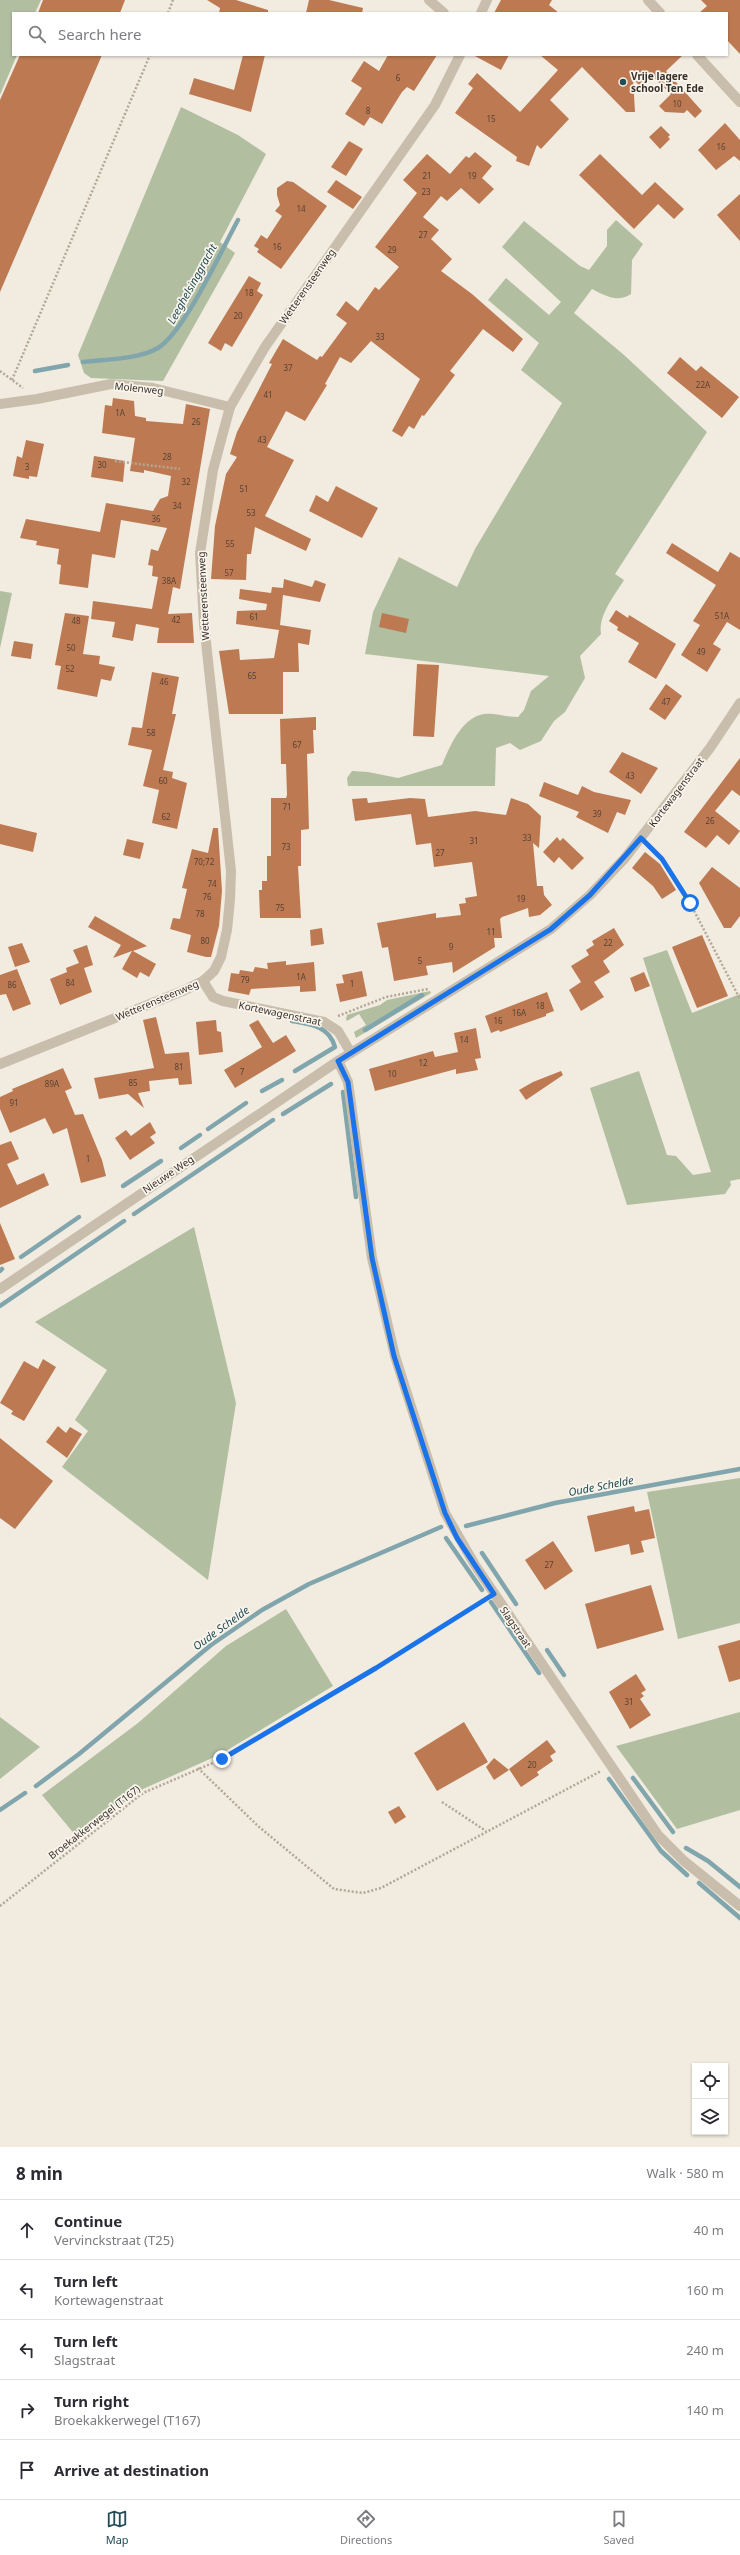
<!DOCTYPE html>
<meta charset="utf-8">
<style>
body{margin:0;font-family:"Noto Sans",sans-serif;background:#f2f2f3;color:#2b2b33}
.controls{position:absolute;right:12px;bottom:12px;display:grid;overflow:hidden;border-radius:0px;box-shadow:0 1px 3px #0004}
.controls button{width:36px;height:36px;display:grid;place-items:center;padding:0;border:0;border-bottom:1px solid #e1e1e2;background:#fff;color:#2b2b33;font:20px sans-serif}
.stop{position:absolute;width:12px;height:12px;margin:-9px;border:3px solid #1a73e8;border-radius:50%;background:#fff}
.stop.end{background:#1a73e8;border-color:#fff;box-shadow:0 1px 4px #0008}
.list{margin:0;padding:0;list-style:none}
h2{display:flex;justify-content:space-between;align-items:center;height:52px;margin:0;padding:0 16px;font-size:17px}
h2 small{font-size:13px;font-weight:400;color:#7c7c81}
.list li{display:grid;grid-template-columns:26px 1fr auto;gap:12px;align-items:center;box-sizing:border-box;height:60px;padding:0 16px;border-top:1px solid #e1e1e2}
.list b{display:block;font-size:15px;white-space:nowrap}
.list p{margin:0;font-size:13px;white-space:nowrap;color:#7c7c81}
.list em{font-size:13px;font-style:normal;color:#7c7c81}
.icon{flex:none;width:22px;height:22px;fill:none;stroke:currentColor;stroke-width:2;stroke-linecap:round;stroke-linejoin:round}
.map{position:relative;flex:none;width:740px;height:2147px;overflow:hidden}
.search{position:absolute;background:#fff;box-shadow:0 1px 3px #0004;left:12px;right:12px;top:12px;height:44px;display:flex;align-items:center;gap:10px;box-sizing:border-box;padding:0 14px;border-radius:0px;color:#7c7c81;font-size:15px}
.sheet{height:352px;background:#fff}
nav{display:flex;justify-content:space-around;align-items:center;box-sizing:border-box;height:56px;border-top:1px solid #e1e1e2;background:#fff;font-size:11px;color:#7c7c81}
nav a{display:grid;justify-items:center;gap:2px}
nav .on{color:#234c56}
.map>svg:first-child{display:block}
.green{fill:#b1bfa0}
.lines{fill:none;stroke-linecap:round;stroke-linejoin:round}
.stream{stroke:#81a5ac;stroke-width:4.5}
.building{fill:#bd7a52}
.path{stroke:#b4a796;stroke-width:2.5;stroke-dasharray:2 2;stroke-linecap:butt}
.minor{stroke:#c9bdac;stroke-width:10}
.route{stroke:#1a73e8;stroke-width:5}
.poi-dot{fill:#234c56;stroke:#f9f5ec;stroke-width:1.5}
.labels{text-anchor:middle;stroke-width:3.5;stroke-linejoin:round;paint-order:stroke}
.number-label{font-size:8px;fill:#584234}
.poi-label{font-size:10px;font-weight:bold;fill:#37302a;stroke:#f9f5ec;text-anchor:start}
.street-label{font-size:10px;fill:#37302a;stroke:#f9f5ec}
.water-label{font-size:11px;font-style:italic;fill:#234c56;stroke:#f9f5ec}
</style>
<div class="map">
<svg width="740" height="2147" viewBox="0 0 740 2147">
<rect width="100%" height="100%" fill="#f1ebe0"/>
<g class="green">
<polygon points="0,0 41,0 35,13 13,13 13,55 17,55 0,95"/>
<polygon points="181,107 238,135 266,154 220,242 235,253 163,381 91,378 84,373 78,355"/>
<path d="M616 220 643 244 632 260 631 294C617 303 606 296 592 289L574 313 624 355 707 432 615 574 624 580C615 595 598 615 601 634L580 656 585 678 565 712 554 721 541 741 520 750 510 743 496 748 495 786H348L347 778 352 771 368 772 398 778 442 765C451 743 465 710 493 714 502 715 509 717 518 717L524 710 531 691 549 676 365 654 373 612 399 557 457 587 475 549 562 403 521 370 539 343 488 300 506 278 549 315 561 302 502 247 524 221 580 266 589 270 607 246V230Z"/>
<polygon points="0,591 12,593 0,648"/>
<polygon points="667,950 692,1013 740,994 740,1179 730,1181 731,1185 725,1194 627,1205 590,1088 639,1071 667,1155 676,1156 693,1175 711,1172 643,958"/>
<polygon points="430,991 431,993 356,1038 354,1032 366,1025 359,1014 347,1021 346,1019 347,1015 380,1005 387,1000"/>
<polygon points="194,1227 236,1403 208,1580 62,1467 88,1431 75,1420 107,1370 35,1322"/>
<polygon points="740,1478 740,1623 678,1639 647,1492"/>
<polygon points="286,1609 333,1686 221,1754 143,1789 76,1836 42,1795 138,1723 226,1646"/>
<polygon points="740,1712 740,1810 677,1829 616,1746"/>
<polygon points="0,1717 40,1747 0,1779"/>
</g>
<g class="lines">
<g class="stream">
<path d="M83 362C106 359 137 360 158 348 185 331 221 251 238 220"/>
<polyline points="35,371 68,365"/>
<path d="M292 1021C311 1024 329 1026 335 1047L295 1071"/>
<polyline points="365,1030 422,995"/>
<polyline points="262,1091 282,1080"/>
<polyline points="343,1092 356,1197"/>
<polyline points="283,1114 331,1084"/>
<polyline points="208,1129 246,1103"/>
<polyline points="181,1148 200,1135"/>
<polyline points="123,1186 161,1161"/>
<polyline points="134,1214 273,1120"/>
<polyline points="21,1257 79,1217"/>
<polyline points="0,1271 2,1269"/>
<polyline points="0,1306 124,1221"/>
<polyline points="466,1526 555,1503 740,1469"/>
<polyline points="446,1538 482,1590"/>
<polyline points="482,1553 516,1604"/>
<polyline points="491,1602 539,1673"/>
<polyline points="547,1650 564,1675"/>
<polyline points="633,1778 673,1832"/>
<polyline points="609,1779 661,1851 687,1875"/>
<polyline points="36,1786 79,1754 211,1645 262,1610 309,1584 441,1527"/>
<polyline points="0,1810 25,1793"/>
<polyline points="686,1848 708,1861 740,1887"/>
<polyline points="699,1883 740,1918"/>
</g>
</g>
<g class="building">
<polygon points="43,0 125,0 120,13 38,13"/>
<polygon points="207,0 236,0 268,10 268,13 219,13 220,8"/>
<polygon points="309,0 329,0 363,8 362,13 306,13"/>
<polygon points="501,0 552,0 549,5 559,13 494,13"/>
<polygon points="701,0 740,0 740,54 727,40 727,13 699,13 707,6"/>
<polygon points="20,55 102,55 0,292 0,100"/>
<polygon points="243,55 265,55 251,112 189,94 194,78 234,90"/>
<polygon points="388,55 437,55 414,91 407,87 402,92 382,124 370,117 364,126 345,114 362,88 351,81 364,61 379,71"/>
<polygon points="473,55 509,55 501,70"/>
<polygon points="540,55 683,55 666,71 702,111 695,118 687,110 684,113 665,112 659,106 671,94 653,77 642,88 633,79 635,112 626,112 582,67 550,100 569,119 541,149 537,145 529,166 516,161 517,157 455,113 473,88 468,84 477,73 520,112 558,70"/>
<polygon points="725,123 740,140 740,161 734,156 716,170 698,150"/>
<polygon points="661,126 670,135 668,137 670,139 660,149 649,137"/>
<polygon points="349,141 363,149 346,176 331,167"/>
<polygon points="475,152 492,166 482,178 494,189 479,204 461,188 447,201 441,196 423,217 439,230 431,239 452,259 441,271 472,294 523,339 513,352 483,329 450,371 455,375 424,416 422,415 414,429 409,426 402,437 392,431 420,379 371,341 351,363 340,357 325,384 327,385 305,421 286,411 267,447 294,460 265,516 311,539 306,551 255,527 251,554 247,554 246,580 211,579 215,526 226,474 237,457 230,454 237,432 272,364 269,363 283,339 317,360 320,356 322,357 347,323 336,315 346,301 358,311 375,287 379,290 399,267 375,247 417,193 403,180 427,154 450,174 466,156 469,158"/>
<polygon points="600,154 642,195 655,182 684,209 674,219 658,204 634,229 579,175"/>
<polygon points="336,180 362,197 353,209 327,192"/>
<polygon points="287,181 293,182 327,206 281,269 257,252 259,249 254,246 261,235 267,239 282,216 275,211 280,205 277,195 277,188"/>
<polygon points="740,194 740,241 717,215"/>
<polygon points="249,276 261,283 257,291 263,295 232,347 225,343 221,351 208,343"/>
<polygon points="680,357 696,371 701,366 739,397 722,418 667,373"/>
<polygon points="113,398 134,401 135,416 146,418 146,421 183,424 186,404 210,409 180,589 173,587 168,614 192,613 194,643 157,643 159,628 136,624 133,641 112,637 115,622 91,619 93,601 152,609 158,577 152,576 153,566 148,565 151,549 158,551 167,528 121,520 115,558 92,554 88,588 59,584 61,565 57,564 59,549 36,545 37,541 20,538 26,519 100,532 106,503 153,511 160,499 168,496 171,476 144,470 144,473 130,471 135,438 102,433 105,405 112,406"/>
<polygon points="26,440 44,444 37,477 29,476 29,479 13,476 17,456 22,458"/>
<polygon points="94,456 125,461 123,482 91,477"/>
<polygon points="336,486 378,508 362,538 309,511 316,495 328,502"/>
<polygon points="672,543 718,572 730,552 740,558 740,630 727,622 713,644 721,649 707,672 681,655 700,625 693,621 716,585 666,553"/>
<polygon points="284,579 312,587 315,580 326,584 320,602 283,595 280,625 311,630 309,645 298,643 299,672 283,672 283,714 229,714 219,651 239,649 240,660 274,658 279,630 236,624 237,611 266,610 267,604 239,599 240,589 271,593 272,587 283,588"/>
<polygon points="616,610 628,618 629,615 676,644 656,679 628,662 639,643 617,630 618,627 609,621"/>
<polygon points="65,613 89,616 83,654 100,656 99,664 115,667 111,681 101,679 97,697 57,689 61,666 55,665"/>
<polygon points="382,613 409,619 406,633 379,627"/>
<polygon points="14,641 33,644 31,659 11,656"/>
<polygon points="417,664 439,665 434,737 413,736"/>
<polygon points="152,672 179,677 172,714 176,714 163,770 173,772 172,778 187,783 177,829 152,823 159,790 143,786 152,750 128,745 132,727 142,728"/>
<polygon points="666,684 682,696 665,720 649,709"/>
<polygon points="316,717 316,730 313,730 314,753 307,754 309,829 301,830 301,866 298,866 301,918 260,918 259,890 262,890 262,881 267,881 267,856 271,856 271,798 286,798 287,795 286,764 281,764 280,719"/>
<polygon points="622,752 658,768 641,794 609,772"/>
<polygon points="740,758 740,796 732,790 715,811 740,831 729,845 717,835 706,848 684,832"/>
<polygon points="544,782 578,795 582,786 594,792 631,800 625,815 617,812 608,833 576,817 579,812 539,796"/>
<polygon points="367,798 368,803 410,798 425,799 428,817 475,811 506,815 511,798 528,804 541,816 539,848 533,843 537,886 543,886 544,895 552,905 540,915 529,917 528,908 502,917 500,919 502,938 494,938 495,947 453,973 452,962 426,966 428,975 394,981 388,947 382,948 377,923 436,913 436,918 461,915 459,904 466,903 465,898 477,896 472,862 434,867 431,843 416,845 411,814 355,821 352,799"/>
<polygon points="0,824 37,833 33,852 0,844"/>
<polygon points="213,828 218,828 222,891 219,926 211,957 206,957 187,952 191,935 170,929 173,918 180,919 187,889 182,888 192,849 208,853"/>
<polygon points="557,837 560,841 563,838 584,858 572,870 559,857 554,863 543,852"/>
<polygon points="127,839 144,843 140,859 123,855"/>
<polygon points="645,852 660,864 676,890 662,899 653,886 632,868"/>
<polygon points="712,867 740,888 740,916 731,928 724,928 699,883"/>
<polygon points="95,916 147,946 133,951 156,964 149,977 140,972 137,978 122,969 132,951 113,958 121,945 88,927"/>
<polygon points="322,928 324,944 311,946 310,930"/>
<polygon points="614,928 624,945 603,961 610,972 594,982 604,997 581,1011 569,990 581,982 571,966 589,955 586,950 594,945 592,941"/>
<polygon points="702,935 728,996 697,1008 672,947"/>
<polygon points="22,943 30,962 15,967 8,947"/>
<polygon points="87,945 93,965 84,968 92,992 60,1005 50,979 67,972 66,968 79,963 73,950"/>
<polygon points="286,961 286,965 314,962 316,991 300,992 300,986 251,989 249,995 228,991 231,973 239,974 240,970 253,972 255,967 268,969 267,963"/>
<polygon points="17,969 31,1004 13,1011 6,994 0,995 0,975"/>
<polygon points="362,971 367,996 340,1002 336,984 344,983 342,975"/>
<polygon points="644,972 650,986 635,992 630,978"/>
<polygon points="547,992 554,1011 546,1014 546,1016 500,1032 499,1030 491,1033 485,1016"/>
<polygon points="156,1017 165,1054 189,1052 192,1084 179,1085 178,1078 149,1081 150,1091 138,1093 144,1108 128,1094 99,1099 94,1078 154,1068 143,1020"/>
<polygon points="216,1020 217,1031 221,1032 223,1052 199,1055 196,1022"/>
<polygon points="258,1020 273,1043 286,1035 296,1051 235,1088 224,1070 262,1047 249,1025"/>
<polygon points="476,1028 481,1058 475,1059 478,1070 456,1074 456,1069 375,1091 369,1069 433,1051 435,1057 458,1052 454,1033"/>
<polygon points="63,1068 72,1088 65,1091 75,1115 83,1114 102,1160 106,1176 81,1183 67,1128 53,1134 45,1118 10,1133 0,1109 0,1097 13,1091 12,1089"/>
<polygon points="561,1071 563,1075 526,1100 519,1090 533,1082"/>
<polygon points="150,1122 156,1133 150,1137 155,1143 130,1160 115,1138 126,1130 131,1136"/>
<polygon points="11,1141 19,1159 7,1164 17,1185 44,1173 49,1185 0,1208 0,1145"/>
<polygon points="0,1223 15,1259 0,1265"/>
<polygon points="43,1359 56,1367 24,1421 11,1414 13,1411 0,1403 24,1361 38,1369"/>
<polygon points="58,1426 66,1433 70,1427 82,1434 67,1458 46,1442"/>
<polygon points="0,1438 53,1481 15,1529 0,1518"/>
<polygon points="634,1506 635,1512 649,1509 655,1538 641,1541 644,1552 631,1555 629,1544 595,1552 587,1516"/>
<polygon points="553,1541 573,1571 545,1590 525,1560"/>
<polygon points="651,1585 664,1630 597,1649 585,1604"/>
<polygon points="740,1640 740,1679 729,1682 718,1646"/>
<polygon points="636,1674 646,1690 641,1693 644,1696 640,1699 651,1715 630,1729 609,1692"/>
<polygon points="464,1722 488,1762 437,1791 414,1753"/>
<polygon points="547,1740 556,1752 550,1756 553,1761 537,1772 539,1775 521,1787 509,1769"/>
<polygon points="494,1758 509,1770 494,1780 486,1767"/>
<polygon points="399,1806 406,1817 395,1824 388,1812"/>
</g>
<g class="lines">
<g class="path">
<polyline points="168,13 173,0"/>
<polyline points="0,371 23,388"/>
<polyline points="12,380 150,55"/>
<polyline points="115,461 180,469"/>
<polyline points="649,845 662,859 690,903 740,999"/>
<polyline points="338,1016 386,997 428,989"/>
<polyline points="198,1768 258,1826 334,1889 363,1893 381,1888 601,1771"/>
<polyline points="442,1802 486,1831"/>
<polyline points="0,1906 143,1793 222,1759 376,1668 485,1600"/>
</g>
<g class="minor">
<polyline points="429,0 444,13"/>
<polyline points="648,0 660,13"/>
<polyline points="481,13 487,0"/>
<polyline points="697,55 740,102"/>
<polyline points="0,404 37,399 111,384 153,388 230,407"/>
<polyline points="203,981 213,997 223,1001 324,1022 338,1031 351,1053"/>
<polyline points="338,1061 348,1082 372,1258 395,1356 445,1513 475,1565 658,1835 684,1861 740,1906"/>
<polyline points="0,1064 185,990 203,981 214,971 221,957 227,930 230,899 231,871 204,624 200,553 213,470 230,407 265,347 435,105 460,55"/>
<polyline points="0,1289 338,1061 551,929 590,895 625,858 710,748 740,703"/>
</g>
</g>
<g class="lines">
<polyline class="route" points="222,1759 376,1668 494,1594 457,1538 445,1513 394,1356 372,1258 348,1082 338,1061 551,929 590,895 641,838 662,859 690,903"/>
</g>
<circle class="poi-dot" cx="623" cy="82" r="4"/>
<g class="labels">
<g class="number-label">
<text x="398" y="81">6</text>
<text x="677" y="107">10</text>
<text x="368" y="114">8</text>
<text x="491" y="122">15</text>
<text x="721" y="150">16</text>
<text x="427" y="179">21</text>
<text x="472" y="179">19</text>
<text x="426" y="195">23</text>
<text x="301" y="212">14</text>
<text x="423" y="238">27</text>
<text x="277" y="250">16</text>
<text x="392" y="253">29</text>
<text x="249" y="296">18</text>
<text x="238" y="319">20</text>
<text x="380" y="340">33</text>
<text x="288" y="371">37</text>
<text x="703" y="388">22A</text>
<text x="268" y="398">41</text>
<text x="120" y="416">1A</text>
<text x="196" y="425">26</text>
<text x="262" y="443">43</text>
<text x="167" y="460">28</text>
<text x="102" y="468">30</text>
<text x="27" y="470">3</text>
<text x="186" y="485">32</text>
<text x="244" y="492">51</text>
<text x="177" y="509">34</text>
<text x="251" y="516">53</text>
<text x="156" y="522">36</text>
<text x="230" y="547">55</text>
<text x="229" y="576">57</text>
<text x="169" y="584">38A</text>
<text x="722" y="619">51A</text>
<text x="254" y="620">61</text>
<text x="176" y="623">42</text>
<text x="76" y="624">48</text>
<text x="71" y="651">50</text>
<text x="701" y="655">49</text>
<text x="70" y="672">52</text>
<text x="252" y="679">65</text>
<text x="164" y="685">46</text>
<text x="666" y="705">47</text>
<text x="151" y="736">58</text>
<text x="297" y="748">67</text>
<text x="630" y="779">43</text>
<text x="163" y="784">60</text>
<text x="287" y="810">71</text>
<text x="597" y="817">39</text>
<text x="166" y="820">62</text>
<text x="710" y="824">26</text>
<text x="527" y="841">33</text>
<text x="474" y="844">31</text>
<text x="286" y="850">73</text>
<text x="440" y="856">27</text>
<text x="204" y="865">70;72</text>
<text x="212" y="887">74</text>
<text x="207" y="900">76</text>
<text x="521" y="902">19</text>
<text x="280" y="911">75</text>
<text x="200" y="917">78</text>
<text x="491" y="935">11</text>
<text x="205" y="944">80</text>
<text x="608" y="946">22</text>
<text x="451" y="950">9</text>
<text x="420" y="964">5</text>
<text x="301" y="980">1A</text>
<text x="245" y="983">79</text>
<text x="70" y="986">84</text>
<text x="352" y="987">1</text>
<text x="12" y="988">86</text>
<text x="540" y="1009">18</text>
<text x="519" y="1016">16A</text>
<text x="498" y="1024">16</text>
<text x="464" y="1043">14</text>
<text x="423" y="1066">12</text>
<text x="179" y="1070">81</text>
<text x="242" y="1075">7</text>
<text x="392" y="1077">10</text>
<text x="133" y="1086">85</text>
<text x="52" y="1087">89A</text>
<text x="14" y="1106">91</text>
<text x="88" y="1162">1</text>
<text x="549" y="1568">27</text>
<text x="629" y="1705">31</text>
<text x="532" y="1768">20</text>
</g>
<g class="poi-label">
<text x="631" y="80">Vrije lagere<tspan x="631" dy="12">school Ten Ede</tspan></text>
</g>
<g class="street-label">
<text transform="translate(307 286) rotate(-55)" y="4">Wetterensteenweg</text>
<text transform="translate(139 388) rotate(6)" y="4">Molenweg</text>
<text transform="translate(203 596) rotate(-93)" y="4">Wetterensteenweg</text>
<text transform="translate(676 792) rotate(-53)" y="4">Kortewagenstraat</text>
<text transform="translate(157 1000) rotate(-23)" y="4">Wetterensteenweg</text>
<text transform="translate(280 1013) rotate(12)" y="4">Kortewagenstraat</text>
<text transform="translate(168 1174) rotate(-34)" y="4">Nieuwe Weg</text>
<text transform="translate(516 1627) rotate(56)" y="4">Slagstraat</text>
<text transform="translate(94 1822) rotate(-38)" y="4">Broekakkerwegel (T167)</text>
</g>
<g class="water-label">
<text transform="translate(192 284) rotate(-61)" y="4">Leeghelsinggracht</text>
<text transform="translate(601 1486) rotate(-11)" y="4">Oude Schelde</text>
<text transform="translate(221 1628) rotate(-36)" y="4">Oude Schelde</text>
</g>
</g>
</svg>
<div class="controls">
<button><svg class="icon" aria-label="locate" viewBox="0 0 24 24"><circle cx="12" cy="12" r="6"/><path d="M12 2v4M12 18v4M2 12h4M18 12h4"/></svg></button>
<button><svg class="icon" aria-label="layers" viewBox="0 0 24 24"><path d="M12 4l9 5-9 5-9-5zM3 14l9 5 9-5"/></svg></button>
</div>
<div class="stop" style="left:690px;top:903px"></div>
<div class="stop end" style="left:222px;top:1759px"></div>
<div class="search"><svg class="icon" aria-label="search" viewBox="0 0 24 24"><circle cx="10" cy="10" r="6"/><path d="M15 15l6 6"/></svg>Search here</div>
</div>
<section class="sheet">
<h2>8 min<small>Walk · 580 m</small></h2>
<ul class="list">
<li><svg class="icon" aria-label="ahead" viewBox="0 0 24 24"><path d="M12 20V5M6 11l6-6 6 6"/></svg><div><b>Continue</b><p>Vervinckstraat (T25)</p></div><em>40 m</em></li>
<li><svg class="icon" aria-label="left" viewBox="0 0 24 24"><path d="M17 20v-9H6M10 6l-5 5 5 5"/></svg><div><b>Turn left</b><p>Kortewagenstraat</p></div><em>160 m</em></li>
<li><svg class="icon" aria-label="left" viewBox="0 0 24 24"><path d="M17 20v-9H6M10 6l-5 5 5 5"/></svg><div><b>Turn left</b><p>Slagstraat</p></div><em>240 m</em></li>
<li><svg class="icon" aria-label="right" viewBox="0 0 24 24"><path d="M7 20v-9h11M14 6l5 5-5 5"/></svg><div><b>Turn right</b><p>Broekakkerwegel (T167)</p></div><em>140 m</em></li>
<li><svg class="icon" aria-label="arrive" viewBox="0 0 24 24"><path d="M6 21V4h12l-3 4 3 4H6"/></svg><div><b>Arrive at destination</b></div></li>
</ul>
</section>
<nav>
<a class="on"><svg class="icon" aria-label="map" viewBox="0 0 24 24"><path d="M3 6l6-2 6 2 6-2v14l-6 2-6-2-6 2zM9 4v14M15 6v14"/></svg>Map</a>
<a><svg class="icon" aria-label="directions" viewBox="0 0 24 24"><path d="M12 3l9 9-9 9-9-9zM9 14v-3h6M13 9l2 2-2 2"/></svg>Directions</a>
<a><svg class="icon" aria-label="saved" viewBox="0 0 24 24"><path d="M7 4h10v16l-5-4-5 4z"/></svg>Saved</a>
</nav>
